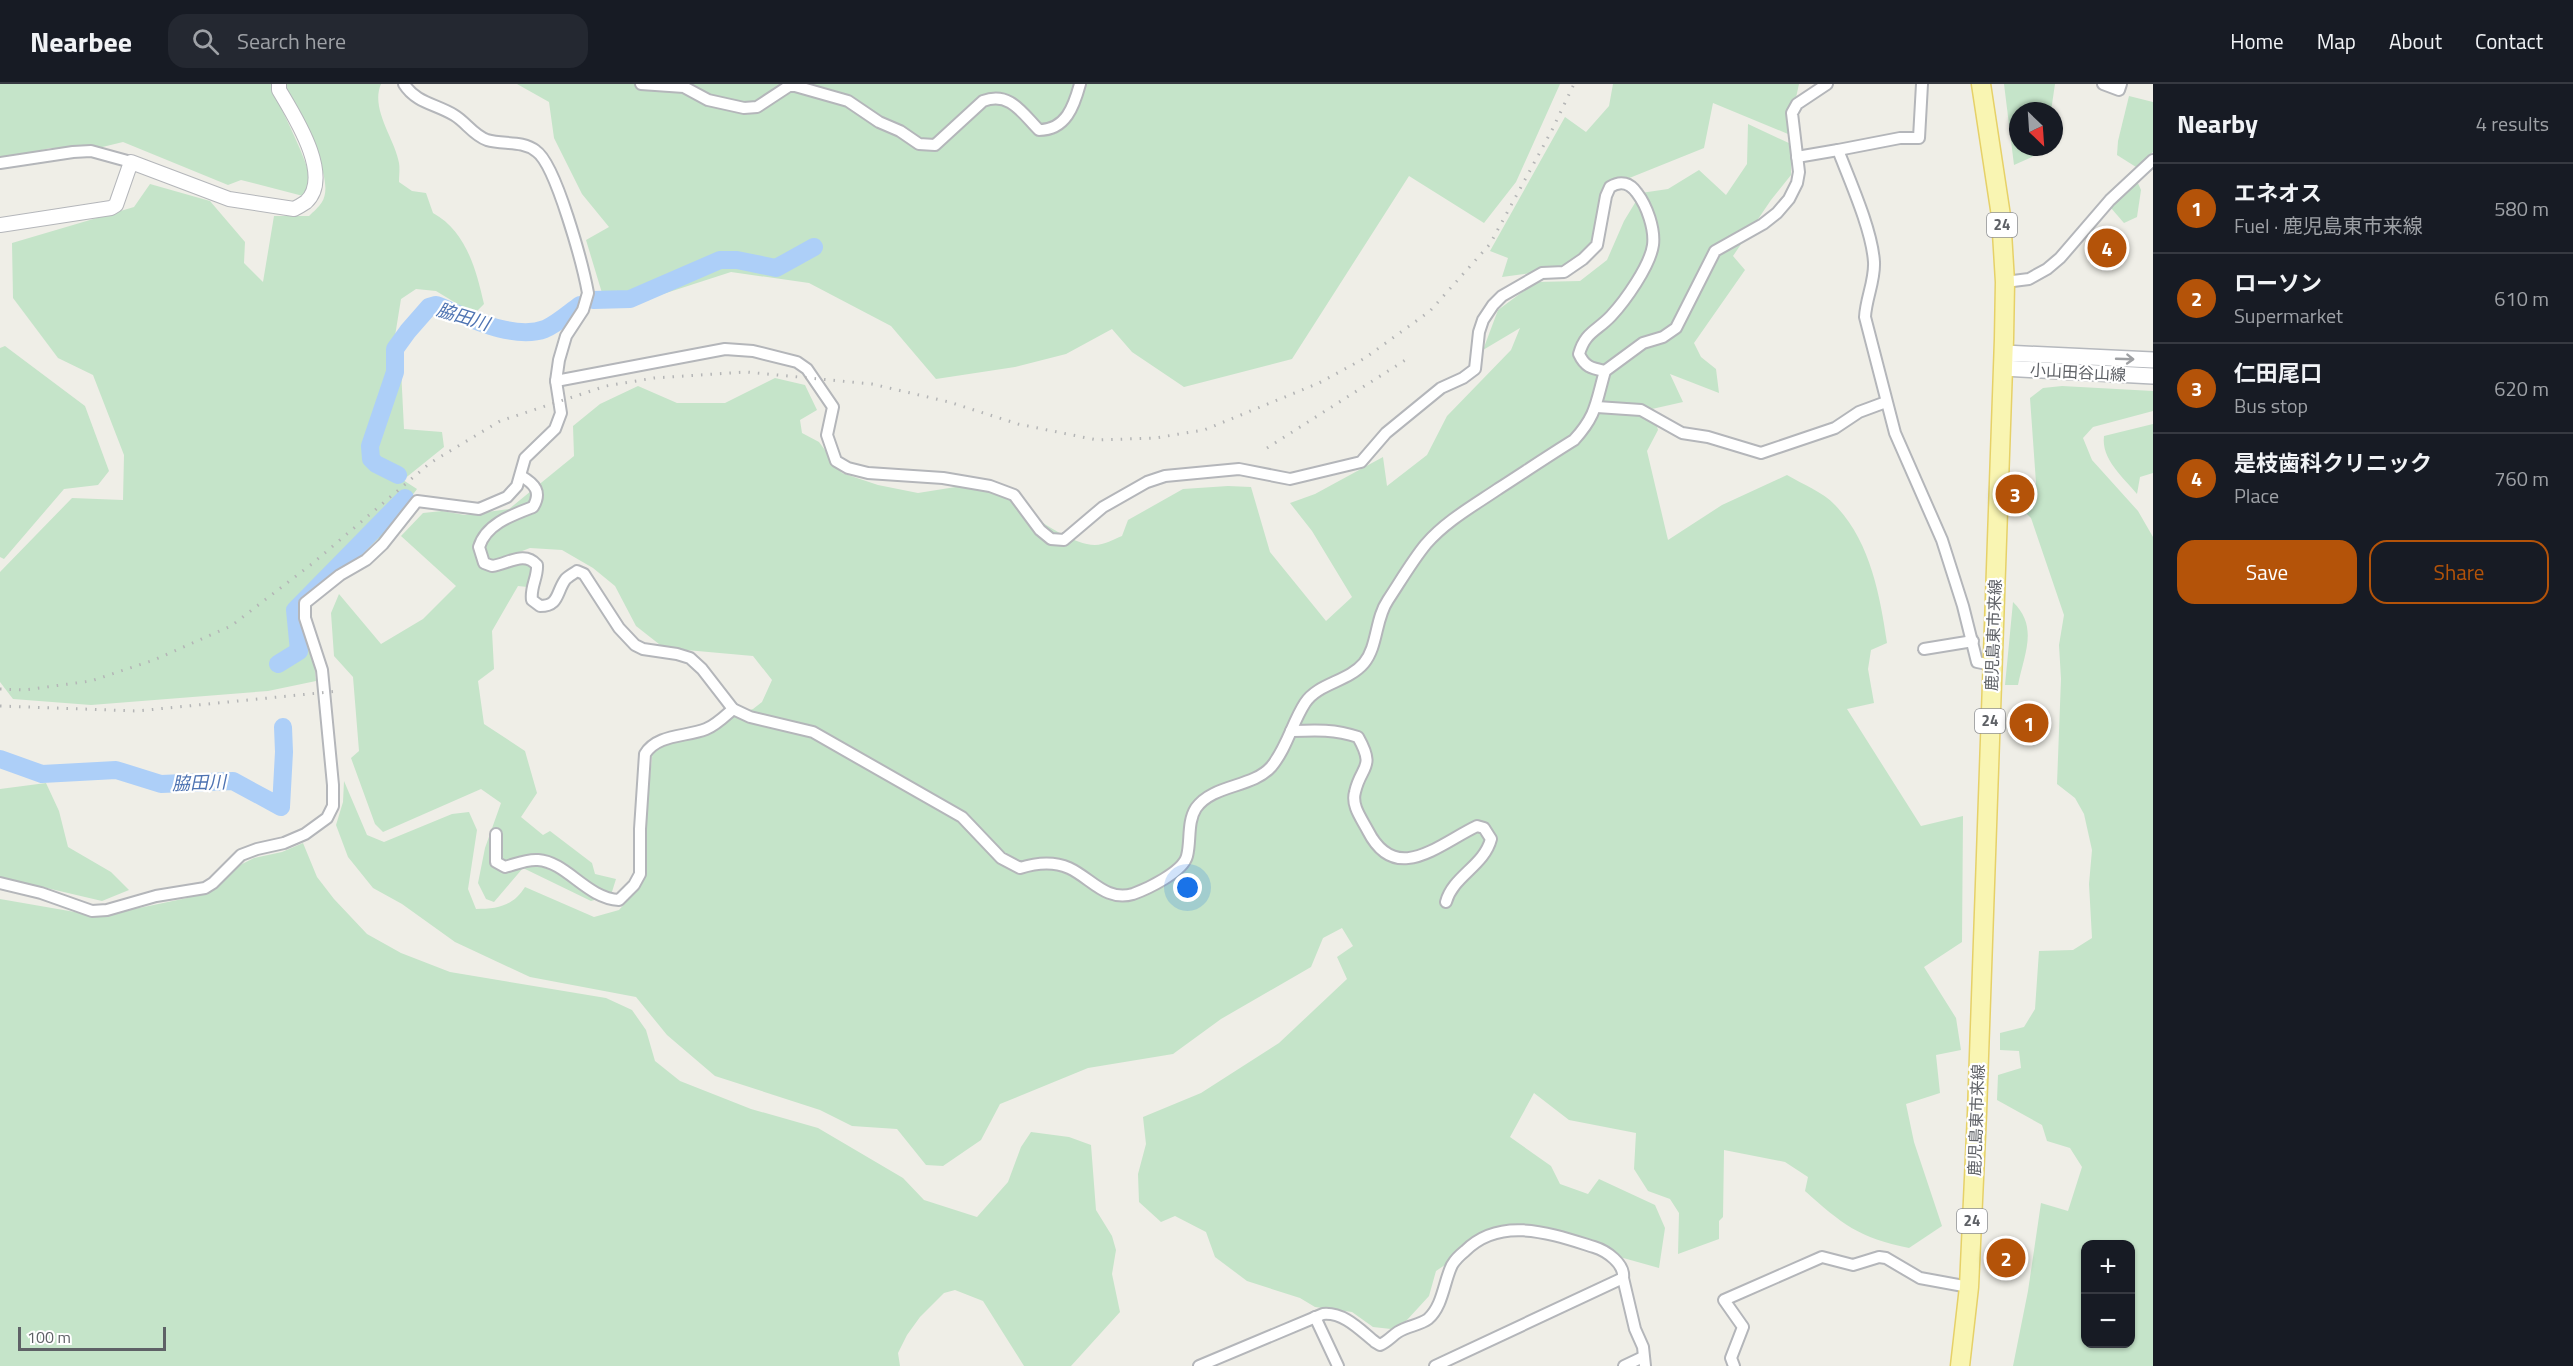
<!DOCTYPE html>
<meta charset="utf-8">
<style>
body{margin:0;font-family:"Titillium Web","Noto Sans JP",sans-serif;background:#242831;color:#f1f3f6}
.controls{position:absolute;right:18px;bottom:18px;display:grid;overflow:hidden;border-radius:12px;box-shadow:0 2px 4px #0004}
.controls button{width:54px;height:54px;display:grid;place-items:center;padding:0;border:0;border-bottom:2px solid #363941;background:#171b24;color:#f1f3f6;font:30px sans-serif}
.compass{position:absolute;left:2009px;top:18px;width:54px;height:54px;border-radius:50%;background:#171b24;box-shadow:0 2px 4px #0004;rotate:155deg}
.scale{position:absolute;left:18px;bottom:15px;width:148px;box-sizing:border-box;padding-left:6px;border:3px solid #5e6166;border-top:0;font-size:16px;line-height:21px;white-space:nowrap;color:#5e6166;-webkit-text-stroke:4px #fff;paint-order:stroke}
.you{position:absolute;left:1188px;top:804px;width:21px;height:21px;margin:-15px;border:4px solid #fff;border-radius:50%;background:#1a73e8;box-shadow:0 0 0 9px #1a73e833}
.badge{display:grid;place-items:center;width:39px;height:39px;border-radius:50%;background:#b45309;color:#fff;font-size:20px;font-weight:700}
.pin{position:absolute;translate:-50% -50%;border:3px solid #fff;box-shadow:0 2px 6px #0006}
.list{margin:0;padding:0;list-style:none}
h2{display:flex;justify-content:space-between;align-items:center;height:78px;margin:0;padding:0 24px;font-size:26px}
h2 small{font-size:20px;font-weight:400;color:#9ea1a6}
.list li{display:grid;grid-template-columns:39px 1fr auto;gap:18px;align-items:center;box-sizing:border-box;height:90px;padding:0 24px;border-top:2px solid #363941}
.list b{display:block;font-size:22px;white-space:nowrap}
.list p{margin:0;font-size:20px;white-space:nowrap;color:#9ea1a6}
.list em{font-size:20px;font-style:normal;color:#9ea1a6}
.actions{display:flex;gap:12px;padding:18px 24px}
.actions a{flex:1;padding:14px 0;border:2px solid #b45309;border-radius:18px;text-align:center;font-size:21px;color:#b45309}
.actions .main{background:#b45309;color:#fff}
.icon{flex:none;width:33px;height:33px;fill:none;stroke:currentColor;stroke-width:2;stroke-linecap:round;stroke-linejoin:round}
.map{position:relative;flex:none;width:2153px;height:1282px;overflow:hidden}
header{display:flex;align-items:center;gap:36px;box-sizing:border-box;height:84px;padding:0 30px;background:#171b24;border-bottom:2px solid #363941}
header strong{font-size:28px}
nav{display:flex;gap:33px;margin-inline-start:auto;font-size:21px}
.search{width:420px;height:54px;background:#242831;display:flex;align-items:center;gap:15px;box-sizing:border-box;padding:0 21px;border-radius:18px;color:#9ea1a6;font-size:22px}
main{display:flex}
aside{flex:1;background:#171b24}
.map>svg:first-child{display:block}
.green{fill:#c5e4c9;fill-rule:evenodd}
.lines{fill:none;stroke-linecap:round;stroke-linejoin:round}
.river{stroke:#adcff8;stroke-width:18}
.minor-casing{stroke:#b4b6ba;stroke-width:14}
.tertiary-casing{stroke:#b4b6ba;stroke-width:16}
.secondary-casing{stroke:#b5b8bd;stroke-width:18}
.primary-casing{stroke:#e6d168;stroke-width:21}
.minor{stroke:#fff;stroke-width:10}
.tertiary{stroke:#fff;stroke-width:14}
.secondary{stroke:#fff;stroke-width:15}
.primary{stroke:#f9f5b2;stroke-width:18}
.rail{stroke:#b4b5b6;stroke-width:3;stroke-dasharray:1.5 8;stroke-linecap:butt}
.oneway{stroke:#9ea0a3}
.labels{text-anchor:middle;stroke-width:4.5;stroke-linejoin:round;paint-order:stroke}
.shield{fill:#fff;stroke:#8e9094;stroke-width:1.5}
.shield-label{font-size:15px;font-weight:bold;fill:#5e6166}
.street-label{font-size:16px;fill:#5e6166;stroke:#fff}
.water-label{font-size:18px;font-style:italic;fill:#4e73b2;stroke:#fff}
</style>
<header>
<strong>Nearbee</strong>
<div class="search"><svg class="icon" aria-label="search" viewBox="0 0 24 24"><circle cx="10" cy="10" r="6"/><path d="M15 15l6 6"/></svg>Search here</div>
<nav><a>Home</a><a>Map</a><a>About</a><a>Contact</a></nav>
</header>
<main>
<div class="map">
<svg width="2153" height="1282" viewBox="0 0 2153 1282">
<rect width="100%" height="100%" fill="#efeee7"/>
<g class="green">
<path d="M0 0H275L274 7C287 40 305 68 312 102L303 112 241 96 228 101 123 58 86 67 50 64 0 76Z"/>
<path d="M284 0H381C370 25 395 55 399 79 400 85 399 92 399 98L412 107 426 109 433 129C466 147 476 185 484 220L474 230 436 207 416 205 401 215 395 252 401 285 404 345 442 348 444 363 403 396 417 405 384 450 307 517 316 597 268 607 91 621 13 615 0 598V488L72 414 123 416 124 371 93 291 58 274 13 214 12 159 134 123 150 100 210 117 245 158 244 179 263 198 274 132H309C313 128 319 123 322 118 338 92 293 26 284 0Z"/>
<polygon points="517,0 1560,0 1516,98 1484,139 1409,92 1292,275 1184,303 1132,268 1112,245 1066,270 1015,283 936,295 891,242 809,199 731,188 629,221 602,209 586,156 609,143 582,110 554,54 549,18"/>
<polygon points="1613,0 1799,0 1788,50 1713,19 1704,64 1612,101 1598,150 1568,184 1502,193 1508,174 1490,167 1565,33 1586,48 1609,22"/>
<polygon points="2004,0 2055,0 2051,27 2018,27 2018,63 2042,63 2032,73 2014,81"/>
<polygon points="2129,12 2153,18 2153,68 2136,83 2117,71 2118,57"/>
<path d="M1748 40 1791 60V91L1771 116 1733 172 1745 186 1694 259 1701 273 1716 285 1719 309 1670 290 1683 318 1652 325 1658 346 1647 367 1668 456 1722 421 1787 391C1802 400 1823 408 1835 421 1870 457 1880 511 1887 559L1871 566 1868 585 1874 619 1847 625 1921 742 1963 732 1962 858 1924 883 1956 934 1961 966 1936 971 1940 1009 1906 1020 1914 1058 1942 1142 1909 1164C1859 1154 1842 1140 1805 1107L1808 1093 1785 1078 1724 1066 1723 1133 1719 1137V1155L1678 1170 1679 1129 1670 1115 1648 1107 1634 1085 1636 1049 1569 1036 1534 1009 1510 1053 1551 1082 1560 1100 1588 1110 1599 1095 1655 1121 1665 1144 1659 1184 1552 1154 1502 1152 1470 1164 1436 1187 1429 1212 1407 1236 1391 1245 1373 1243 1352 1228 1315 1223 1300 1214 1247 1197 1215 1173 1206 1148 1175 1132 1161 1138 1139 1118 1138 1090 1146 1060 1143 1033 1201 1009 1279 959 1347 895 1337 873 1353 862 1342 844 1323 854 1311 883 1221 935 1173 970 1088 984 1000 1020 981 1056 943 1082 926 1081 897 1045 852 1042 820 1026 715 992 667 951 636 913 530 893 455 858 402 820 373 804 348 773 336 741 343 718 344 697 367 751 384 758 452 730 469 728 477 746 468 805 476 825C498 825 513 822 525 803L594 833 619 826 638 805 654 655 753 625 762 618 772 596 753 572 664 564 636 542 615 502 593 484 562 466 530 464 509 472 530 473 537 504 518 502 492 547 494 585 478 597 484 640 525 667 537 709 521 733 543 751 550 747 592 779 595 790 616 795 611 811 591 817 523 784 494 818 486 815 478 799 485 764 501 719 481 705 383 748 375 740 351 674 359 667 353 593 334 572 331 529 339 510 381 560 423 535 456 502 401 452 423 429 442 427 465 431 509 425 574 372 573 342 600 320 638 302 677 319H725L775 294 805 301 817 326 800 336 802 349 819 358 842 389 878 401 918 409 987 398C1014 417 1063 460 1095 461 1104 461 1114 455 1122 452L1128 436 1183 405 1228 402 1251 403 1270 468 1326 537 1352 513 1312 447 1290 419 1315 410 1383 373 1387 402 1427 371 1447 332 1511 266 1520 244 1483 266 1498 226 1536 198 1580 197 1607 176 1624 137 1641 109 1668 105 1699 86 1726 111 1747 80Z"/>
<polygon points="2137,97 2141,106 2137,133 2124,139 2111,124"/>
<polygon points="5,262 85,322 109,387 98,401 64,405 4,475 0,473 0,264"/>
<path d="M2062 302 2153 307V327L2093 343 2083 354 2092 376 2138 427 2153 453V1282H2013L2028 1207 2041 1119 2068 1127 2082 1083 2070 1064 2047 1057 2042 1041 1997 1016 1998 991 2021 984 2019 967 2000 966V949L2024 943 2035 925 2039 867 2073 866 2092 854 2089 800 2092 766 2084 730 2075 714 2057 700 2061 595 2059 561 2064 531 2031 434 2024 427 2036 399 2030 314 2043 304ZM2086 1160H2130V1260H2086Z"/>
<path d="M2153 340V389L2140 393 2137 410C2123 393 2101 375 2104 352Z"/>
<path d="M2013 518C2039 543 2024 570 2018 601H2005Z"/>
<polygon points="46,699 59,727 68,763 111,788 129,806 102,817 0,793 0,705"/>
<polygon points="303,759 317,793 334,815 367,850 401,869 450,888 606,914 632,926 646,946 655,977 680,997 751,1025 818,1044 903,1094 924,1116 977,1133 1008,1098 1021,1063 1031,1048 1069,1053 1091,1061 1096,1126 1112,1152 1116,1166 1112,1190 1120,1228 1071,1282 1024,1282 983,1217 955,1206 944,1209 920,1233 907,1251 898,1269 900,1282 0,1282 0,815 98,832 144,823 187,814 216,801 232,785 254,774 282,768"/>
</g>
<g class="lines">
<g class="river">
<polyline points="593,216 630,215 720,176 737,176 776,184 814,163"/>
<path d="M398 391 376 380 371 375 370 362 395 288V265L408 247 429 223 436 221C465 232 513 257 545 245 557 240 569 229 580 221"/>
<polyline points="278,580 299,567 295,526 405,414"/>
<polyline points="0,675 42,690 116,686 161,700 233,697 281,723 284,668 283,643"/>
</g>
<g class="minor-casing">
<g id="minor">
<path d="M641 0 684 3 708 16 744 24 757 23 789 2H795L848 17 879 38 900 47 919 60 935 61 983 17C1010 7 1022 29 1039 46 1066 46 1074 22 1080 0"/>
<polyline points="2103,0 2119,6 2121,0"/>
<polyline points="1838,66 1900,54 1919,54 1922,0"/>
<path d="M1797 73 1838 66C1850 97 1872 146 1874 178 1875 197 1866 214 1865 233L1895 349 1942 456 1963 522 1977 578 1992 581"/>
<polyline points="0,79 73,68 91,67 131,78"/>
<polyline points="2005,198 2029,195 2047,185 2060,174 2110,116 2153,76"/>
<path d="M556 297 725 265 753 267 797 278 807 285 833 323 827 351 836 377 848 384 868 389 943 394 990 402 1014 411 1040 446 1051 455 1064 456 1103 423 1147 398 1165 392 1239 385 1290 395 1361 378 1386 349 1441 304 1463 294 1475 285 1479 248 1483 236 1493 221 1502 212 1542 189 1564 188 1583 175 1597 161 1606 112 1610 103C1621 96 1630 99 1637 109 1647 122 1655 145 1653 161 1650 182 1625 217 1611 232 1597 247 1585 248 1579 270 1585 283 1591 284 1605 287"/>
<polyline points="1597,323 1641,326 1682,349 1708,353 1761,369 1835,344 1859,328 1886,318"/>
<path d="M521 392C535 400 542 408 533 423 512 431 486 440 479 463L484 479 492 482C508 480 524 466 537 481 538 493 530 503 532 516L540 522C559 522 556 509 565 496 567 493 573 490 577 487L584 490 619 544 635 561 643 565 677 570 690 574 702 585 733 625 750 633 813 648 962 733 1001 774 1020 784C1036 779 1053 777 1069 784 1091 794 1106 818 1133 810 1147 805 1183 788 1187 772 1191 757 1187 738 1196 724 1213 700 1252 704 1271 683 1287 664 1292 639 1305 619 1318 599 1348 598 1364 579 1378 562 1375 535 1388 516 1400 498 1412 477 1426 460 1446 437 1473 422 1498 405 1523 389 1548 372 1574 356 1597 331 1596 318 1605 287L1643 259 1663 253 1676 244 1715 167 1763 140 1777 129 1789 115 1797 99 1799 88 1792 29 1797 20 1827 0"/>
<polyline points="1924,565 1973,557"/>
<path d="M1291 647C1315 646 1335 645 1358 653 1376 685 1361 681 1355 708 1351 722 1362 735 1368 747 1396 802 1439 760 1477 742L1484 744 1491 755C1484 782 1453 792 1446 818"/>
<path d="M496 750V778L505 783C516 780 527 775 538 776 567 778 586 814 619 816L634 801 640 790V745L645 670C657 650 686 653 706 645 716 641 725 632 733 625"/>
<path d="M0 799 41 809 92 827 107 826 156 812 205 804 213 799 241 771 257 765 284 759 305 750 327 734 333 722V701L322 586 305 534V519L340 491 366 476 383 460 417 417 479 425 507 413 517 402 525 374 555 345 561 329 556 297 559 276 566 252 583 226 588 209C583 182 556 80 536 67 522 56 503 61 487 56 473 51 466 38 454 31 436 20 416 19 404 0"/>
<polyline points="1315,1233 1338,1282"/>
<path d="M1199 1282 1323 1230C1344 1228 1360 1246 1375 1258L1380 1261C1387 1258 1392 1252 1398 1248 1407 1242 1420 1241 1428 1235 1443 1222 1444 1197 1452 1181 1455 1176 1460 1171 1465 1167 1501 1131 1552 1150 1594 1163 1607 1167 1625 1180 1623 1194L1635 1245 1643 1263 1645 1282"/>
<polyline points="1435,1282 1623,1194"/>
<polyline points="1624,1282 1643,1273"/>
<polyline points="1734,1282 1731,1274 1743,1243 1724,1216 1822,1173 1853,1181 1879,1173 1886,1174 1920,1194 1969,1203"/>
</g>
</g>
<g class="tertiary-casing">
<path id="tertiary" d="M0 141 111 124 116 121 131 78 229 115 294 125C298 123 303 120 306 118 334 92 293 30 279 6V0"/>
</g>
<g class="secondary-casing">
<g id="secondary">
<polyline points="2004,269 2153,276"/>
<polyline points="2003,284 2153,292"/>
</g>
</g>
<g class="primary-casing">
<polyline id="primary" points="1960,1282 1969,1203 1977,1029 2004,255 2005,198 2001,132 1981,0"/>
</g>
<use href="#minor" class="minor"/>
<use href="#tertiary" class="tertiary"/>
<use href="#secondary" class="secondary"/>
<use href="#primary" class="primary"/>
<g class="rail">
<polyline points="1267,364 1407,275"/>
<polyline points="0,605 24,606 91,597 154,576 231,542 313,479 430,379 500,337 606,302 654,294 746,288 872,300 949,318 1018,340 1097,356 1155,354 1204,346 1319,299 1365,274 1430,227 1490,160 1552,46 1574,0"/>
<polyline points="0,622 137,627 339,607"/>
</g>
</g>
<defs><path id="oneway-shaft" d="M-6 0H5M1.5-3L5.5 0L1.5 3" fill="none" stroke-width="1.6" stroke-linecap="round" stroke-linejoin="round" transform="scale(1.5)"/></defs>
<use class="oneway" href="#oneway-shaft" transform="translate(2125 275) rotate(2)"/>
<g class="labels">
<g class="shield">
<rect x="1987" y="129" width="30" height="24" rx="4.5"/>
<rect x="1975" y="625" width="30" height="24" rx="4.5"/>
<rect x="1957" y="1125" width="30" height="24" rx="4.5"/>
</g>
<g class="shield-label">
<text x="2002" y="146">24</text>
<text x="1990" y="642">24</text>
<text x="1972" y="1142">24</text>
</g>
<g class="street-label">
<text transform="translate(2078 288) rotate(3)" y="6">小山田谷山線</text>
<text transform="translate(1993 551) rotate(-88)" y="6">鹿児島東市来線</text>
<text transform="translate(1976 1036) rotate(-88)" y="6">鹿児島東市来線</text>
</g>
<g class="water-label">
<text transform="translate(463 233) rotate(17)" y="6">脇田川</text>
<text transform="translate(199 699) rotate(-2)" y="6">脇田川</text>
</g>
</g>
</svg>
<div class="controls">
<button>+</button>
<button>−</button>
</div>
<svg class="compass" viewBox="-18 -18 36 36"><path d="M0-13l5 13h-10z" fill="#e53935"/><path d="M0 13l5-13h-10z" fill="#9ea1a6"/></svg>
<div class="scale">100 m</div>
<div class="you"></div>
<div class="pin badge" style="left:2029px;top:639px">1</div>
<div class="pin badge" style="left:2006px;top:1174px">2</div>
<div class="pin badge" style="left:2015px;top:410px">3</div>
<div class="pin badge" style="left:2107px;top:164px">4</div>
</div>
<aside>
<h2>Nearby<small>4 results</small></h2>
<ul class="list">
<li><span class="badge">1</span><div><b>エネオス</b><p>Fuel · 鹿児島東市来線</p></div><em>580 m</em></li>
<li><span class="badge">2</span><div><b>ローソン</b><p>Supermarket</p></div><em>610 m</em></li>
<li><span class="badge">3</span><div><b>仁田尾口</b><p>Bus stop</p></div><em>620 m</em></li>
<li><span class="badge">4</span><div><b>是枝歯科クリニック</b><p>Place</p></div><em>760 m</em></li>
</ul>
<div class="actions"><a class="main">Save</a><a>Share</a></div>
</aside>
</main>
